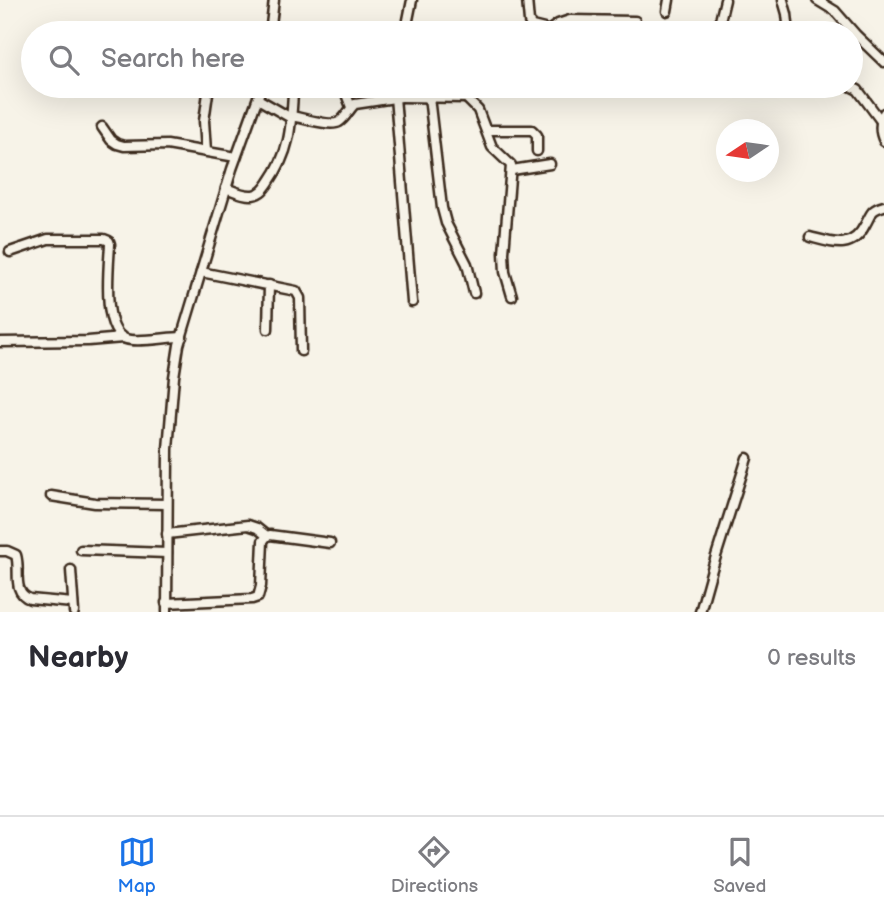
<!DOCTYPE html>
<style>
body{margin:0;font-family:"Balsamiq Sans",sans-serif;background:#f7f7f7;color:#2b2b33}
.compass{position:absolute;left:716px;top:119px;width:63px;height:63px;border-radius:50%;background:#fff;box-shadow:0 7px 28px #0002;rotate:257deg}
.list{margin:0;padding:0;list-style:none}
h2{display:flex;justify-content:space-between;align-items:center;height:91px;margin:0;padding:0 28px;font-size:30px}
h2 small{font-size:23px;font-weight:400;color:#7c7c81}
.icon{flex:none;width:38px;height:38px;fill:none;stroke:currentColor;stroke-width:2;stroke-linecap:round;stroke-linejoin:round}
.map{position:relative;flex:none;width:884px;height:612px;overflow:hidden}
.search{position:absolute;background:#fff;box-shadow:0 7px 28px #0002;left:21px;right:21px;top:21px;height:77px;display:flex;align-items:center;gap:18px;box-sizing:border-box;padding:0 24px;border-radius:38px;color:#7c7c81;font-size:26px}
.sheet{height:203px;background:#fff}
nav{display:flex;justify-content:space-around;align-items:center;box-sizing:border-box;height:98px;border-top:2px solid #e1e1e2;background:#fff;font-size:19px;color:#7c7c81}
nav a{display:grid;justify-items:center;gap:4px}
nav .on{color:#1a73e8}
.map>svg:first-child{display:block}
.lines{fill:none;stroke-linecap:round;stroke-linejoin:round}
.street-casing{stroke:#3b2a1e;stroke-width:13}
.street{stroke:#f7f3e8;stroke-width:8}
</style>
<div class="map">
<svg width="884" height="612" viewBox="0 0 884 612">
<rect width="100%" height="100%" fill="#f7f3e8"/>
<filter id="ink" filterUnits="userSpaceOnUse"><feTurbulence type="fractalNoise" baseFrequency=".0143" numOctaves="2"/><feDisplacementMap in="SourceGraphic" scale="14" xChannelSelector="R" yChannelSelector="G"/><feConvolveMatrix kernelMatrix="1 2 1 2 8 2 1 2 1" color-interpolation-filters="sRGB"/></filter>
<g filter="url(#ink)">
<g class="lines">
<g class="street-casing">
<g id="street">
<polyline points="527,0 529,22 532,26 544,29 547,33"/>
<polyline points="783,0 787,14 789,33"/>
<polyline points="817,0 835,11 856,35 884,62"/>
<polyline points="667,11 669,0"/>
<polyline points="407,28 442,33"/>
<polyline points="406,30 412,0"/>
<polyline points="547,32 558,24 570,20 635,21"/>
<polyline points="270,33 274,0"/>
<polyline points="717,33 725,0"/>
<polyline points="345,86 346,94 351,107"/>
<polyline points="394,86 395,92 401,97 466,98"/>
<polyline points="459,86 462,94 478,110 492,147 511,165 504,253 505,272 512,296"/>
<polyline points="850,86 858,90 881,121"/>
<polyline points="395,97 412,302"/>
<polyline points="429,97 442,208 446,223 467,264 474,293"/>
<polyline points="258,99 291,118"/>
<path d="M884 113C880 123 879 131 884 141"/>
<path d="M292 116C302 118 331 127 339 122 346 118 349 109 355 104L401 97"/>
<polyline points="102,127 111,140 117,144 124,146 167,145 236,157"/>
<polyline points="486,130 532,130 537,135 537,151"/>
<polyline points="206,151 204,121 209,86"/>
<polyline points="512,170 550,164"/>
<path d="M226 188C234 191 244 196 253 195 261 194 265 188 269 182 290 152 291 128 293 93"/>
<path d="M810 237C833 243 852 251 865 225 872 213 870 210 884 206"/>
<path d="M10 252 48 239H104L109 241 110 244C109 266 101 331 126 339 138 343 168 337 182 337"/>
<polyline points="201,272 296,291 300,298 301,351"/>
<polyline points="268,329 269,285"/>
<polyline points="0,342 88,341 123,338"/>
<polyline points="51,496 95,503 167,504"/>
<polyline points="167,534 248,525 257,528 267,536"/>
<polyline points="81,550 167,553"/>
<path d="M0 551H7L16 555C21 570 11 592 30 599L73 603"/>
<polyline points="71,570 74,612"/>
<polyline points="166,603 252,599 258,597 261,586 263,541 267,536 270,535 330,543"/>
<polyline points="167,612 168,449 174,377 179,345 232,169 262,86"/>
<polyline points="700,612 712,569 747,458"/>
</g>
</g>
<use href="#street" class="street"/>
</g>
</g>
</svg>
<svg class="compass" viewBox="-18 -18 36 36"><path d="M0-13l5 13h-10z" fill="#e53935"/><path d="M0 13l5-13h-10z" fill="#7c7c81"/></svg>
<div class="search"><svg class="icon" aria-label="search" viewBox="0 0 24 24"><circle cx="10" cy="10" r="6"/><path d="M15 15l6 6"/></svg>Search here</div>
</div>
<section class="sheet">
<h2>Nearby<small>0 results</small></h2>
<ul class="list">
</ul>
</section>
<nav>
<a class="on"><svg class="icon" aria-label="map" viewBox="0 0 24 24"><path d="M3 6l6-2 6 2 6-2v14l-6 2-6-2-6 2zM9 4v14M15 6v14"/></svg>Map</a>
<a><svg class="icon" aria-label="directions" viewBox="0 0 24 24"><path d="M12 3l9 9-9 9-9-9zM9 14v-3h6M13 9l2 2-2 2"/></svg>Directions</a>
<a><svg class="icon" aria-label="saved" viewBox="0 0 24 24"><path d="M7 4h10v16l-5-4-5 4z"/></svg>Saved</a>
</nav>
